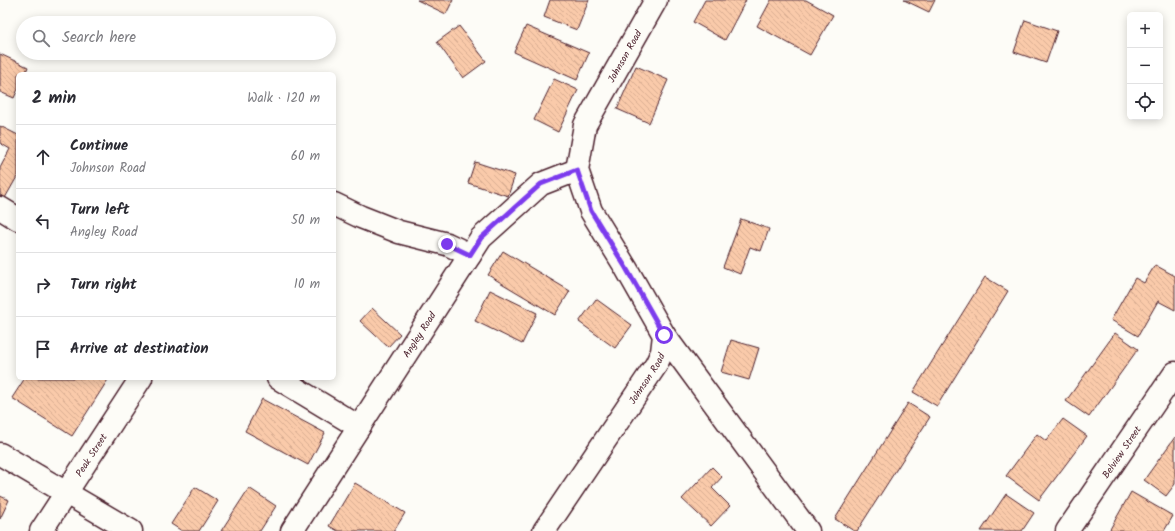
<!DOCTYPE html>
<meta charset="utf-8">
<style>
body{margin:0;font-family:Kalam,sans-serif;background:#f7f7f7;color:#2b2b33}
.controls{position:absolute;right:12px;top:12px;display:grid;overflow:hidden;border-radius:6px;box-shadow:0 2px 10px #0003}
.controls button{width:36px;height:36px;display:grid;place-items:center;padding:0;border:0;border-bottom:1px solid #e1e1e2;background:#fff;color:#2b2b33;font:20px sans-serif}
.stop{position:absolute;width:12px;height:12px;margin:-9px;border:3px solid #7c3aed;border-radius:50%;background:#fff}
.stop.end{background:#7c3aed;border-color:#fff;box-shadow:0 1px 4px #0008}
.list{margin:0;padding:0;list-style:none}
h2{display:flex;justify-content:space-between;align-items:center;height:52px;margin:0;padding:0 16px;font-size:17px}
h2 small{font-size:13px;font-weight:400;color:#7c7c81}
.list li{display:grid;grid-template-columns:26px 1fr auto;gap:12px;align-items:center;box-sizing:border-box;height:64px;padding:0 16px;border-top:1px solid #e1e1e2}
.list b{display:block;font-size:15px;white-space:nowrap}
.list p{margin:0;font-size:13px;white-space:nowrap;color:#7c7c81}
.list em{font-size:13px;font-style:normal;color:#7c7c81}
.icon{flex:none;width:22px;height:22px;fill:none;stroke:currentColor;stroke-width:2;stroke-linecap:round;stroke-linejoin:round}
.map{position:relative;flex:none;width:1175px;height:531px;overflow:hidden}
.search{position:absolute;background:#fff;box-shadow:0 2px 10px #0003;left:16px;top:16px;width:320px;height:44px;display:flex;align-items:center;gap:10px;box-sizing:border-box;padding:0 14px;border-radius:22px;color:#7c7c81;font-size:15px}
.panel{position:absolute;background:#fff;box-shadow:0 2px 10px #0003;left:16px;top:72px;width:320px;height:308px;border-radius:6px}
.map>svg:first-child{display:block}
.building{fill:url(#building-back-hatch);stroke:#4a1f2b}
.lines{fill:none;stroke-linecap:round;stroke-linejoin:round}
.street-casing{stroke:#4a1f2b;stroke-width:25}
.street{stroke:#fdfcf7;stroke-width:22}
.route{stroke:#7c3aed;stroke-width:5}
.labels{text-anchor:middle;stroke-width:3;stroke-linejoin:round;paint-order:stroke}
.street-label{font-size:10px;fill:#4a1f2b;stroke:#fdfcf7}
</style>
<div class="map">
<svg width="1175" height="531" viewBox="0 0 1175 531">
<defs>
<pattern id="building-back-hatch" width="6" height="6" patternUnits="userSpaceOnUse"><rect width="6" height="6" fill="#facaaa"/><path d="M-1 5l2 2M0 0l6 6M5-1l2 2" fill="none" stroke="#d8ad92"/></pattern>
</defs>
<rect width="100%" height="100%" fill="#fdfcf7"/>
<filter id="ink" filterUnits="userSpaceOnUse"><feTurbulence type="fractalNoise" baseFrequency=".025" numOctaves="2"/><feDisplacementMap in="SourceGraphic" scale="8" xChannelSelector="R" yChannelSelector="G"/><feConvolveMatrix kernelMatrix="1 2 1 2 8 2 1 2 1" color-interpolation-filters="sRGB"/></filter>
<g filter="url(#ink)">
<g class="building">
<polygon points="417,0 453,0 446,14"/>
<polygon points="550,0 589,0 577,30 544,17"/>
<polygon points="705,0 746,0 725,40 693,22"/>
<polygon points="771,0 806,0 833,15 810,55 757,26"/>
<polygon points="904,0 935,0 929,12"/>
<polygon points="1025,20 1057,31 1046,63 1014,52"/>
<polygon points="459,26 486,61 463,78 437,42"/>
<polygon points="526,26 589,53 577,80 514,52"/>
<polygon points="0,54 28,67 25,74 18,74 18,89 14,98 0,92"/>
<polygon points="636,66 668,80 649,123 617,109"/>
<polygon points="554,79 578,90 558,132 534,120"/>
<polygon points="0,126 18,135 18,175 5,198 0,195 0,168 10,149 0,143"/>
<polygon points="475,162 515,175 508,196 468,183"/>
<polygon points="741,219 769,229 761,251 750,247 740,274 723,267"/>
<polygon points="503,251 570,291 555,315 488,275"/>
<polygon points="1155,265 1175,276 1175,310 1158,301 1138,336 1111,320 1135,278 1144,283"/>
<polygon points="985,277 1008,291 937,406 913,392"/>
<polygon points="490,290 537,313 522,344 475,321"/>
<polygon points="596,299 632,325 615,348 579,322"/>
<polygon points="372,308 400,334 388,347 360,321"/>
<polygon points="1115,333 1138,349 1089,417 1066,401"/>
<polygon points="731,340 759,348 749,380 721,372"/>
<polygon points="25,378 109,378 72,436 12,398"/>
<polygon points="262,399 325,433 308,465 245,431"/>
<polygon points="908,403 930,417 857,531 854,531 835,519"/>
<polygon points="1063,419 1087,436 1039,500 1006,476 1037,434 1046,441"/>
<polygon points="1175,437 1175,484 1166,496 1144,480"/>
<polygon points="712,467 722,477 712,488 730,506 711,526 682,499"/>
<polygon points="355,483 405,513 394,531 338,531 329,526"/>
<polygon points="195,487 218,501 199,531 182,531 171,524"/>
<polygon points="249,488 276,506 260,531 221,531"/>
<polygon points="1131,492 1173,516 1164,531 1109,531"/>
<polygon points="1006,494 1034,513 1022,531 981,531"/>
<polygon points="0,496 9,500 0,519"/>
</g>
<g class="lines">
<g class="street-casing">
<g id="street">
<polyline points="334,204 361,217 399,232 447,244 470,255"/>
<polyline points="0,208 18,219"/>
<polyline points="664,335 808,531"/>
<polyline points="278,378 359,427"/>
<polyline points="0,454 131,531"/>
<path id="s1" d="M41 531 141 378"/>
<path id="s2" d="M292 531 481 238 541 184 577 170"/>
<path id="s3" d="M544 531 656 365 662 352 664 335 626 268 591 211 577 170 585 125 656 0"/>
<path id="s4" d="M1067 531 1175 373"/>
</g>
</g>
<use href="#street" class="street"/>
</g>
</g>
<g class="lines" filter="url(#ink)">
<polyline class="route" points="447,244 470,255 481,238 541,184 577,170 591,211 626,268 664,335"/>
</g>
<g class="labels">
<g class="street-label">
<text dy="4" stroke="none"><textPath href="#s3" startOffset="544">Johnson Road</textPath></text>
<text dy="4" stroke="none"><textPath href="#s2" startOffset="234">Angley Road</textPath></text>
<text dy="4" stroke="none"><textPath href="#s3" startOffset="184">Johnson Road</textPath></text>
<text dy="4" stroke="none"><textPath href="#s4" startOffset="96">Belview Street</textPath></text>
<text dy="4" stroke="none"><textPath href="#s1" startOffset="91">Peak Street</textPath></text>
</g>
</g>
</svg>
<div class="controls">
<button>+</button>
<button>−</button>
<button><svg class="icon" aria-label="locate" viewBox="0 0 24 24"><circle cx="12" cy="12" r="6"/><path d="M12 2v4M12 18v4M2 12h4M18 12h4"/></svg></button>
</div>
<div class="stop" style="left:664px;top:335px"></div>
<div class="stop end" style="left:447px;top:244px"></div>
<div class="search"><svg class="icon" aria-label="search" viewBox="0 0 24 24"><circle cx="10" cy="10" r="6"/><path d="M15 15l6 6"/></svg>Search here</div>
<section class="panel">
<h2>2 min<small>Walk · 120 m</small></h2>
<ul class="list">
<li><svg class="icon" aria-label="ahead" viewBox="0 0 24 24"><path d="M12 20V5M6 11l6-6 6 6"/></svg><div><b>Continue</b><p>Johnson Road</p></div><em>60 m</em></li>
<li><svg class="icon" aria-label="left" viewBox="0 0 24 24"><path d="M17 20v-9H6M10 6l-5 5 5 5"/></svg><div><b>Turn left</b><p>Angley Road</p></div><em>50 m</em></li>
<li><svg class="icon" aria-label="right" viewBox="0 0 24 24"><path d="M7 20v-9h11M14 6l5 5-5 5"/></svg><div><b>Turn right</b></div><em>10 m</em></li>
<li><svg class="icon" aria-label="arrive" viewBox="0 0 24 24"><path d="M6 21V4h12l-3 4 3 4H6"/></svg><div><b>Arrive at destination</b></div></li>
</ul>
</section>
</div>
